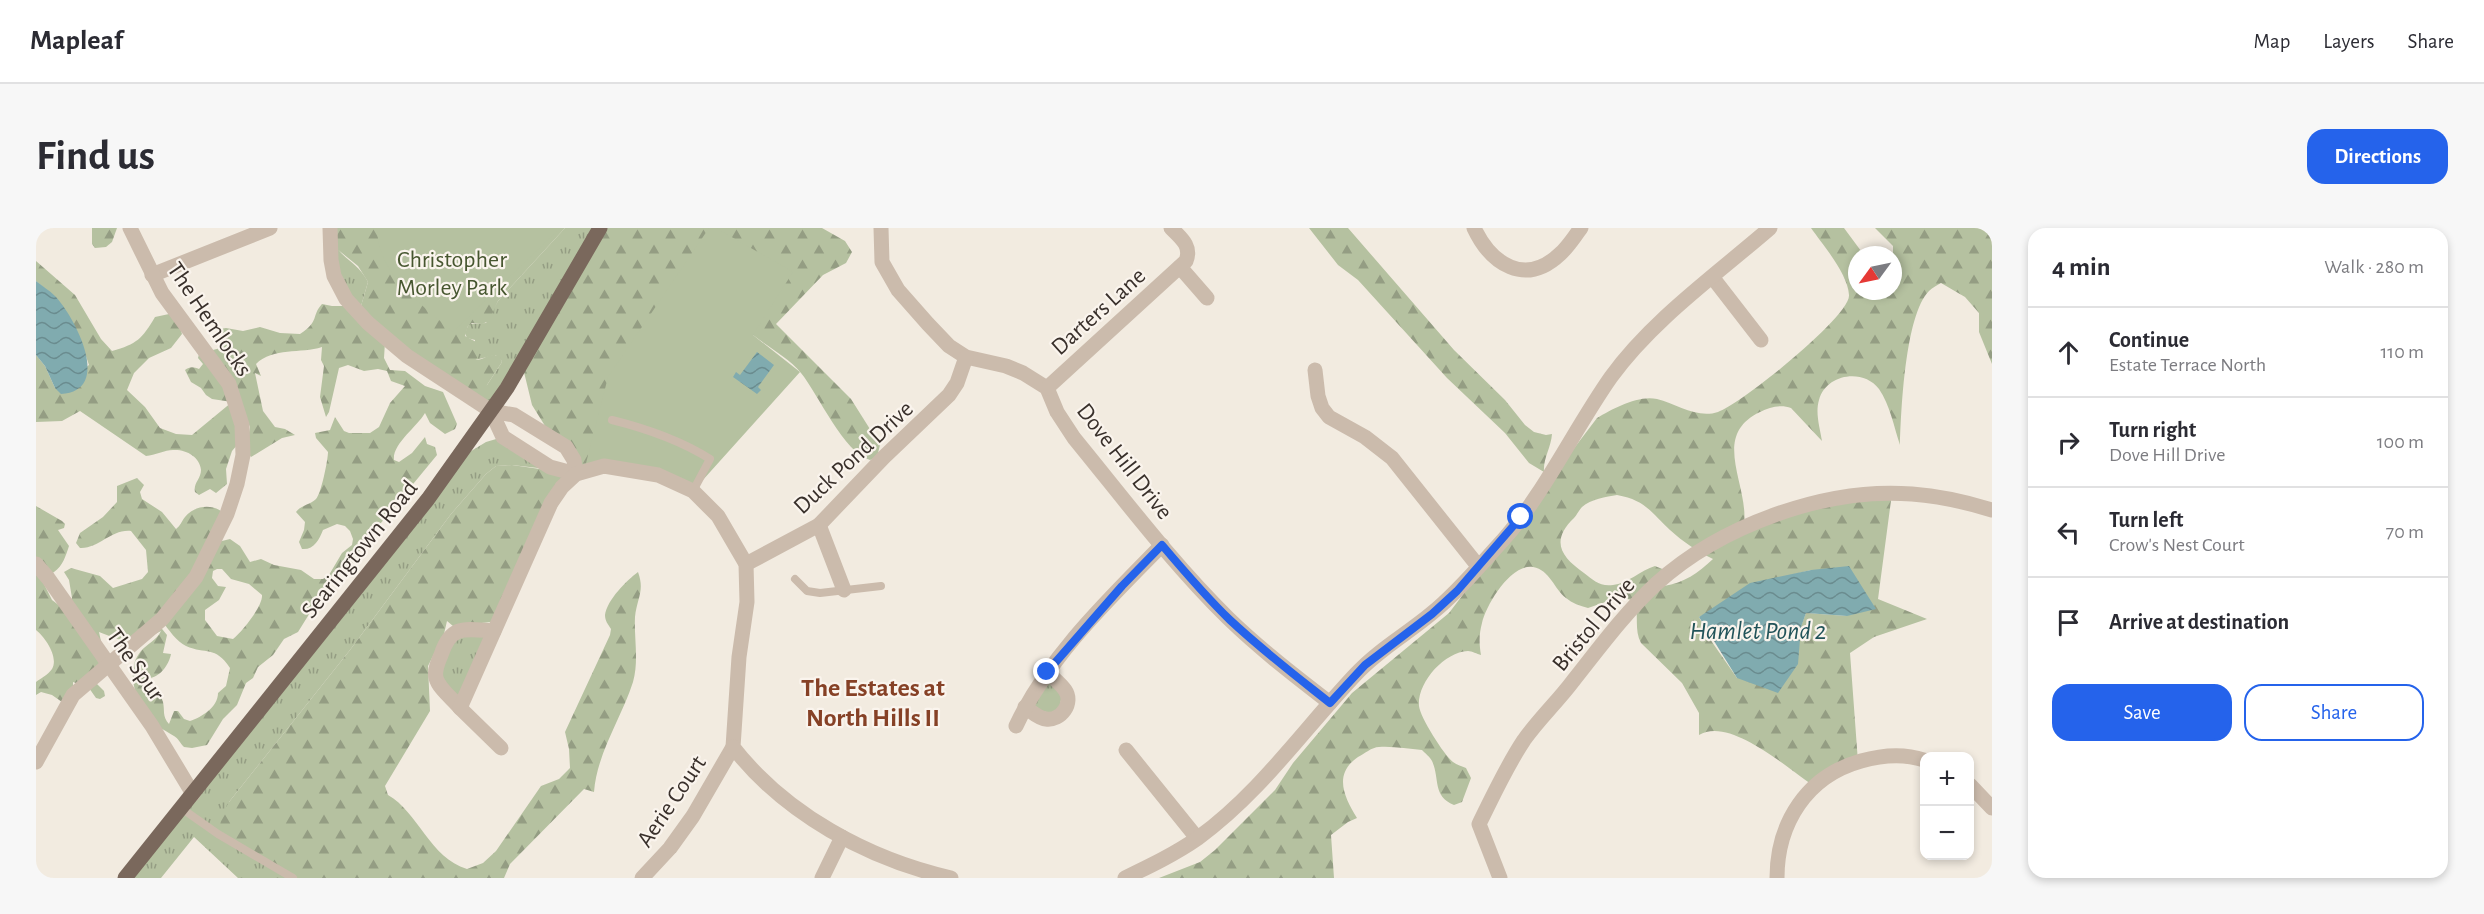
<!DOCTYPE html>
<meta charset="utf-8">
<style>
body{margin:0;font-family:"Alegreya Sans",sans-serif;background:#f7f7f7;color:#2b2b33}
.controls{position:absolute;right:18px;bottom:18px;display:grid;overflow:hidden;border-radius:12px;box-shadow:0 3px 9px #0003}
.controls button{width:54px;height:54px;display:grid;place-items:center;padding:0;border:0;border-bottom:2px solid #e1e1e2;background:#fff;color:#2b2b33;font:30px sans-serif}
.compass{position:absolute;left:1812px;top:18px;width:54px;height:54px;border-radius:50%;background:#fff;box-shadow:0 3px 9px #0003;rotate:237deg}
.stop{position:absolute;width:18px;height:18px;margin:-14px;border:4px solid #2563eb;border-radius:50%;background:#fff}
.stop.end{background:#2563eb;border-color:#fff;box-shadow:0 2px 6px #0008}
.list{margin:0;padding:0;list-style:none}
h2{display:flex;justify-content:space-between;align-items:center;height:78px;margin:0;padding:0 24px;font-size:26px}
h2 small{font-size:20px;font-weight:400;color:#7c7c81}
.list li{display:grid;grid-template-columns:39px 1fr auto;gap:18px;align-items:center;box-sizing:border-box;height:90px;padding:0 24px;border-top:2px solid #e1e1e2}
.list b{display:block;font-size:22px;white-space:nowrap}
.list p{margin:0;font-size:20px;white-space:nowrap;color:#7c7c81}
.list em{font-size:20px;font-style:normal;color:#7c7c81}
.actions{display:flex;gap:12px;padding:18px 24px}
.actions a{flex:1;padding:14px 0;border:2px solid #2563eb;border-radius:18px;text-align:center;font-size:21px;color:#2563eb}
.actions .main{background:#2563eb;color:#fff}
.icon{flex:none;width:33px;height:33px;fill:none;stroke:currentColor;stroke-width:2;stroke-linecap:round;stroke-linejoin:round}
.map{position:relative;flex:none;width:1956px;height:650px;overflow:hidden;border-radius:18px}
header{display:flex;align-items:center;gap:36px;box-sizing:border-box;height:84px;padding:0 30px;background:#fff;border-bottom:2px solid #e1e1e2}
header strong{font-size:28px}
nav{display:flex;gap:33px;margin-inline-start:auto;font-size:21px}
.intro{display:flex;align-items:center;justify-content:space-between;box-sizing:border-box;height:144px;padding:0 36px}
h1{margin:0;font-size:42px}
.button{padding:15px 27px;border-radius:18px;background:#2563eb;color:#fff;font-size:21px;font-weight:700}
main{display:flex;gap:36px;padding:0 36px}
aside{flex:1;background:#fff;border-radius:18px;box-shadow:0 3px 9px #0003}
.map>svg:first-child{display:block}
.grass{fill:url(#grass-tufts)}
.forest{fill:url(#forest-firs);fill-rule:evenodd}
.park{fill:#b5c1a0}
.water{fill:url(#water-waves)}
.lines{fill:none;stroke-linecap:round;stroke-linejoin:round}
.lane{stroke:#cbbbac;stroke-width:8}
.street{stroke:#cbbbac;stroke-width:15}
.primary{stroke:#7a685c;stroke-width:15}
.route{stroke:#2563eb;stroke-width:8}
.labels{text-anchor:middle;stroke-width:4.5;stroke-linejoin:round;paint-order:stroke}
.park-label{font-size:24px;fill:#46562f;stroke:#faf4ed}
.street-label{font-size:24px;fill:#39302b;stroke:#faf4ed}
.water-label{font-size:26px;font-style:italic;fill:#215359;stroke:#faf4ed}
.neighbourhood-label{font-size:26px;font-weight:bold;fill:#864126;stroke:#faf4ed}
</style>
<header>
<strong>Mapleaf</strong>
<nav><a>Map</a><a>Layers</a><a>Share</a></nav>
</header>
<div class="intro"><h1>Find us</h1><a class="button">Directions</a></div>
<main>
<div class="map">
<svg width="1956" height="650" viewBox="0 0 1956 650">
<defs>
<pattern id="grass-tufts" width="24" height="20" patternUnits="userSpaceOnUse" patternTransform="scale(1.5)"><rect width="24" height="20" fill="#b5c1a0"/><path d="M3 7l-1-3M5 7V3M7 7l1-3M15 17l-1-3M17 17v-4M19 17l1-3" fill="none" stroke="#949d83"/></pattern>
<pattern id="forest-firs" width="22" height="20" patternUnits="userSpaceOnUse" patternTransform="scale(1.5)"><rect width="22" height="20" fill="#b5c1a0"/><path d="M5 1l3.5 6h-7zM16 11l3.5 6h-7z" fill="#949d83"/></pattern>
<pattern id="water-waves" width="16" height="10" patternUnits="userSpaceOnUse" patternTransform="scale(1.5)"><rect width="16" height="10" fill="#80abaf"/><path d="M0 5q4-4 8 0t8 0" fill="none" stroke="#6a8c8f"/></pattern>
</defs>
<rect width="100%" height="100%" fill="#f2ebe0"/>
<g class="grass">
<polygon points="529,0 564,0 455,183 433,169 451,157 466,134 464,130 459,127 439,132 439,112 431,110 429,105 433,96 450,95 462,73"/>
<path d="M297 13C306 32 321 33 332 54L325 78 310 71Z"/>
<polygon points="467,209 519,242 476,237 460,238 450,246 415,286 314,422 193,574 257,650 202,650 158,609 125,650 89,650 432,225 450,214"/>
<polygon points="454,406 424,473 403,450 416,410"/>
<polygon points="1012,448 1027,462 1022,487 991,479"/>
</g>
<g class="forest">
<polygon points="56,0 81,0 76,14 70,19 59,20 56,16"/>
<path d="M294 0H529L462 73 453 93 446 96 436 95 432 98 429 108 444 116 442 129 439 132C450 132 453 123 464 129L466 134 451 157 449 167 444 170 349 114 348 130 354 142 369 143 389 158 407 164 421 196 419 201 409 206 394 195 389 185C381 199 356 216 358 232L363 234 376 225 389 209 391 216 399 219 401 227 326 318 317 334 290 359 262 404 248 411 237 427 222 439 217 450 210 455 201 477 187 491 171 517 156 520 148 519C144 515 142 510 138 508 130 503 123 500 116 492 100 475 88 443 105 423 112 415 120 413 125 403 96 418 91 415 63 404L66 418 60 455 68 463 69 468 64 471 60 470 53 460 37 454V460L26 474 16 467 5 464 0 467V454C5 450 12 447 16 441 23 429 9 409 0 402V278L26 293 29 296 28 300 22 302 33 318C30 327 27 338 18 344 13 348 11 348 7 354L16 372 24 378 31 377 36 370 33 352 28 344 35 340 64 348 77 360 106 351 112 344 110 322 95 303C75 301 63 321 44 320L40 315 44 305 67 289 81 274V258L101 250 108 257 104 264 106 271 126 284 140 301C145 297 145 294 149 289 157 279 173 275 185 283L186 313 194 311 204 318 214 334 225 331 238 337 265 342 278 351H287L293 347 306 325 316 317 317 311 314 303 309 298 301 296 287 302C283 312 278 322 266 321L263 314 268 302 269 294 260 284C265 277 274 277 280 271 285 266 292 232 292 224L280 210 279 205 294 202 299 189 308 203 313 205H334L343 199 354 175 369 158 355 153 351 143 342 141 328 143 312 137 303 140 293 184 290 189 284 169 288 138 285 132 286 119C265 126 237 119 220 136L225 148 219 145 227 183 239 199 249 201 259 207 246 210 215 229 210 222 214 199 208 185 202 216 196 223 190 241 191 256 180 265 174 261 163 267 159 264C157 255 165 251 165 242 164 229 150 221 137 222 129 222 119 227 110 228L44 183 26 193 0 194V127L9 138 19 160 53 137C41 100 31 78 0 53V33L39 67 65 111 76 123C101 116 106 111 119 89L133 86 142 93 146 106 135 120 113 130 98 145 91 162 109 179 124 200 140 206 156 207 196 174 176 171 170 167 165 160 155 154 149 142C154 138 158 139 163 141L167 136 162 130 163 126 184 120 188 116 184 101 190 100 207 103 224 99 244 105 264 106C284 93 275 88 286 76L296 78H325L332 54 322 38 301 21ZM181 341H186L195 351 213 356 226 367C227 378 206 404 197 411L181 408 169 392V382L183 372 190 359 182 358 176 350 177 343ZM127 394C132 401 141 414 150 418 170 427 179 417 194 440L190 458 182 465C182 479 166 489 154 493L148 491 142 483H138L133 496C126 488 129 483 127 474 125 464 112 461 111 450 123 451 133 437 135 426L127 425 131 407 122 396Z"/>
<path d="M564 0H786L809 13 816 24 810 35 787 47 740 96 815 171 844 217 841 229 834 232C808 225 782 166 765 145 753 130 732 119 717 107L548 243 540 246 455 394 417 398 411 393 408 406 392 438 394 483 349 558 352 567C382 584 394 630 431 641L447 635 460 623 505 558 523 551 534 540 533 521 529 504 574 407 575 401C572 396 569 393 569 387 571 372 591 352 602 344 609 363 601 370 599 389 598 411 603 433 597 454 585 491 561 525 558 564L548 561 474 636 468 650H257L188 607C180 594 187 585 193 574L314 422 415 286 450 246 460 238 476 237 539 246 496 177 487 140Z"/>
<path d="M1273 0H1312L1418 122 1469 172 1489 197 1498 204 1510 207 1516 206C1515 220 1507 230 1508 244L1493 235 1469 205 1411 150 1322 52 1302 37Z"/>
<path d="M1775 0H1808L1828 27H1821V63H1857V18L1839 0H1956V136L1943 104V85L1929 69 1905 55C1901 57 1896 60 1893 63 1869 87 1865 183 1864 217 1858 199 1854 177 1843 161 1827 140 1790 146 1783 172 1779 185 1784 200 1786 213L1755 180C1745 176 1734 179 1724 184 1674 208 1713 256 1708 296L1777 275 1856 265 1842 371 1891 391 1838 409 1814 425 1822 534 1778 558C1752 541 1694 488 1663 507V485L1646 455 1605 415C1598 402 1603 387 1599 373L1584 369 1552 380C1544 378 1536 375 1530 370 1518 361 1514 342 1497 339 1475 335 1450 377 1446 395 1443 406 1443 415 1445 427 1441 426 1436 423 1432 423 1408 424 1381 455 1383 478 1384 489 1408 527 1417 534 1421 537 1426 538 1430 540L1435 550 1426 574 1418 577C1396 568 1404 550 1396 533 1394 529 1389 525 1386 522 1372 521 1357 518 1343 519 1336 519 1328 526 1322 529 1297 546 1308 569 1321 590L1312 594 1295 607 1298 650H1123L1164 634 1179 622 1239 562 1257 535 1316 465 1413 385 1561 190C1577 181 1601 167 1621 171 1641 176 1661 191 1682 184 1705 176 1815 88 1813 67 1812 46 1787 17 1775 0ZM1581 267C1609 272 1615 284 1634 302 1647 314 1661 323 1677 331 1662 345 1648 355 1628 358L1631 343 1619 338C1605 342 1591 356 1577 357 1564 359 1557 352 1548 345 1525 329 1514 313 1538 290 1541 287 1543 282 1546 279 1555 271 1570 269 1581 267ZM1775 342 1811 388 1770 385 1765 398 1701 450 1676 414 1663 389 1747 349Z"/>
</g>
<g class="park">
<path d="M341 0H524L417 104C385 75 342 48 341 0Z"/>
<polygon points="673,0 680,0 757,44 717,107 764,144 657,263 622,247 548,243 572,149"/>
</g>
<g class="water">
<path d="M0 53C6 58 13 62 19 68 39 89 78 163 25 166L19 160 9 138 0 127Z"/>
<polygon points="721,124 738,137 722,159 725,162 721,166 697,149 700,144 704,147"/>
<polygon points="1813,338 1840,381 1811,388 1770,385 1765,399 1762,436 1742,465 1701,450 1663,389 1714,355 1775,342"/>
</g>
<g class="lines">
<g class="lane">
<path d="M576 192C612 201 644 212 674 231L657 263"/>
<polyline points="759,351 771,363 784,365 845,358"/>
<polyline points="145,580 182,606 257,650"/>
</g>
<g class="street">
<polyline points="294,0 295,32 298,48 310,71 332,95 371,128 455,183 478,187 530,219 538,232 540,246 514,239 467,209 455,183"/>
<path d="M845 0 846 34 862 62 892 96 913 118 930 129 970 138 987 145 1011 160 1021 184 1038 210C1088 271 1136 335 1192 390 1224 421 1259 448 1294 475"/>
<path d="M1438 0C1455 36 1489 59 1524 26 1532 19 1538 9 1545 0"/>
<polyline points="1144,39 1171,70"/>
<polyline points="116,47 234,0"/>
<polyline points="1677,50 1725,112"/>
<polyline points="1279,142 1282,168 1286,180 1293,189 1329,209 1356,230 1442,338"/>
<path d="M1011 160 1150 33C1156 18 1145 10 1135 0"/>
<polyline points="783,297 808,362"/>
<polyline points="0,336 12,350 116,498 157,566"/>
<polyline points="710,336 783,297 848,229 913,167 921,155 930,129"/>
<path d="M989 479C995 483 1002 490 1010 491 1025 493 1038 475 1029 462 1024 455 1017 450 1011 444"/>
<path d="M424 480C417 471 403 461 400 450 398 443 402 434 405 427 415 396 429 401 458 403"/>
<path d="M980 498C1013 428 1073 371 1126 317"/>
<path d="M465 520 424 480 515 275 526 259 540 246 568 238 622 247 657 263 682 288 710 336 711 374 703 429 697 519C749 586 832 631 915 650"/>
<polyline points="1090,522 1161,610"/>
<polyline points="0,534 37,467 126,391 160,349 191,286 201,256 207,227 206,197 193,156 126,65 94,0"/>
<polyline points="1934,557 1956,580"/>
<polyline points="606,650 634,620 657,588 697,519"/>
<polyline points="786,650 806,609"/>
<path d="M1089 650C1114 638 1139 626 1162 610 1224 565 1268 501 1320 446 1342 422 1371 406 1396 385 1422 364 1444 337 1467 312 1508 266 1539 200 1575 149 1616 92 1681 46 1734 0"/>
<path d="M1464 650 1443 596C1457 568 1470 539 1488 512 1503 491 1522 473 1537 453 1564 419 1589 385 1620 356 1684 298 1789 259 1876 266 1903 268 1930 274 1956 282"/>
<path d="M1741 650C1741 595 1771 548 1825 533 1846 527 1867 525 1888 532"/>
</g>
<polyline class="primary" points="89,650 392,271 471,160 564,0"/>
</g>
<g class="lines">
<path class="route" d="M1011 444 1086 358 1126 317C1148 343 1170 369 1194 392 1226 422 1260 448 1294 475L1329 437 1396 386 1421 363 1485 289"/>
</g>
<g class="labels">
<g class="park-label">
<text x="416" y="39">Christopher<tspan x="416" dy="28">Morley Park</tspan></text>
</g>
<g class="street-label">
<text transform="translate(1062 83) rotate(-42)" y="8">Darters Lane</text>
<text transform="translate(174 91) rotate(56)" y="8">The Hemlocks</text>
<text transform="translate(817 229) rotate(-43)" y="8">Duck Pond Drive</text>
<text transform="translate(1089 233) rotate(52)" y="8">Dove Hill Drive</text>
<text transform="translate(323 321) rotate(-51)" y="8">Searingtown Road</text>
<text transform="translate(1557 396) rotate(-50)" y="8">Bristol Drive</text>
<text transform="translate(100 436) rotate(55)" y="8">The Spur</text>
<text transform="translate(635 573) rotate(-56)" y="8">Aerie Court</text>
</g>
<g class="water-label">
<text x="1722" y="411">Hamlet Pond 2</text>
</g>
<g class="neighbourhood-label">
<text x="837" y="468">The Estates at<tspan x="837" dy="30">North Hills II</tspan></text>
</g>
</g>
</svg>
<div class="controls">
<button>+</button>
<button>−</button>
</div>
<svg class="compass" viewBox="-18 -18 36 36"><path d="M0-13l5 13h-10z" fill="#e53935"/><path d="M0 13l5-13h-10z" fill="#7c7c81"/></svg>
<div class="stop" style="left:1485px;top:289px"></div>
<div class="stop end" style="left:1011px;top:444px"></div>
</div>
<aside>
<h2>4 min<small>Walk · 280 m</small></h2>
<ul class="list">
<li><svg class="icon" aria-label="ahead" viewBox="0 0 24 24"><path d="M12 20V5M6 11l6-6 6 6"/></svg><div><b>Continue</b><p>Estate Terrace North</p></div><em>110 m</em></li>
<li><svg class="icon" aria-label="right" viewBox="0 0 24 24"><path d="M7 20v-9h11M14 6l5 5-5 5"/></svg><div><b>Turn right</b><p>Dove Hill Drive</p></div><em>100 m</em></li>
<li><svg class="icon" aria-label="left" viewBox="0 0 24 24"><path d="M17 20v-9H6M10 6l-5 5 5 5"/></svg><div><b>Turn left</b><p>Crow's Nest Court</p></div><em>70 m</em></li>
<li><svg class="icon" aria-label="arrive" viewBox="0 0 24 24"><path d="M6 21V4h12l-3 4 3 4H6"/></svg><div><b>Arrive at destination</b></div></li>
</ul>
<div class="actions"><a class="main">Save</a><a>Share</a></div>
</aside>
</main>
